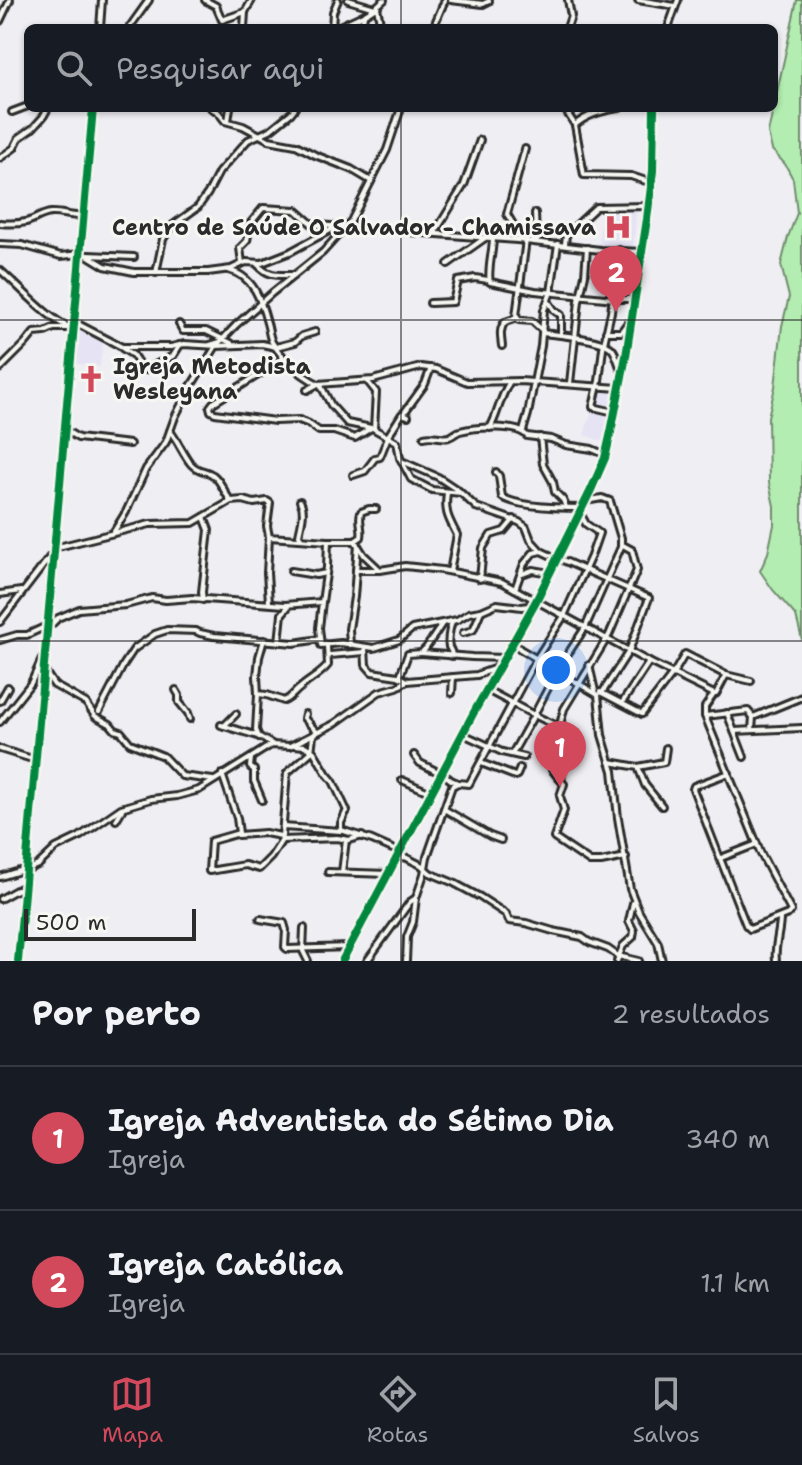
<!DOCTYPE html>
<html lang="pt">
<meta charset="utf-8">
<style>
body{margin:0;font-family:"Shantell Sans",sans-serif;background:#20242c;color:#f1f3f6}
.scale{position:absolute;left:24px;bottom:20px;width:172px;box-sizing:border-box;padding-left:8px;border:4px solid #2b2b2b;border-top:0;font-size:22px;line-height:28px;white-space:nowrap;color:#2b2b2b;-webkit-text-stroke:6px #f6f6f2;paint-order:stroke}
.you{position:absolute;left:556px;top:670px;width:28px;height:28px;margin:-20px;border:6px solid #fff;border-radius:50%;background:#1a73e8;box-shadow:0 0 0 12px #1a73e833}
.badge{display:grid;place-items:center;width:52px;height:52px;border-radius:50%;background:#d1495b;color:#fff;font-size:26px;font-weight:700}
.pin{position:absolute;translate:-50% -66px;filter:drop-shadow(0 2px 4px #0008)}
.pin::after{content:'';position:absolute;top:42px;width:28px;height:24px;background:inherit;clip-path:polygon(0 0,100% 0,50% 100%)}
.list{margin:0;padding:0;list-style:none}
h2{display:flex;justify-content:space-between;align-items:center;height:104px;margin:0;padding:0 32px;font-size:34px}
h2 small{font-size:26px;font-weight:400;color:#9ea1a6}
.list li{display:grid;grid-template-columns:52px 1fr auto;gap:24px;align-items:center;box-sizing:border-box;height:144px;padding:0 32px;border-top:2px solid #363941}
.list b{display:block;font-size:30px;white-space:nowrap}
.list p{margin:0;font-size:26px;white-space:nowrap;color:#9ea1a6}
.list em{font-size:26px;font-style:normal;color:#9ea1a6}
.icon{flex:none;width:44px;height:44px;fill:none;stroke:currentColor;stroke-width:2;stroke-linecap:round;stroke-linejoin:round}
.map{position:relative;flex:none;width:802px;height:961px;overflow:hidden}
.search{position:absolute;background:#171b24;box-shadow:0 2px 6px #0004;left:24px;right:24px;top:24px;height:88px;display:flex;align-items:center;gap:20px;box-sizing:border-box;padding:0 28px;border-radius:12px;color:#9ea1a6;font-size:30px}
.sheet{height:392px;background:#171b24}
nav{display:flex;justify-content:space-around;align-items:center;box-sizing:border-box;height:112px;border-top:2px solid #363941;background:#171b24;font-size:22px;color:#9ea1a6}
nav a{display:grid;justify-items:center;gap:4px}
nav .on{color:#d1495b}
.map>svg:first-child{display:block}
.built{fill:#e6e4f4}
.green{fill:#b3edb1;stroke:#6f8c6e;stroke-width:2}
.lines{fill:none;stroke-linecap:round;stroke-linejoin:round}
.minor-casing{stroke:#2b2b2b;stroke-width:10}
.minor{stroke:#f6f6f2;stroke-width:4}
.cycleway-casing{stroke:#f6f6f2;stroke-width:13}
.cycleway{stroke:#00873e;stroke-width:8}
.grid{fill:none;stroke:#2b2b2b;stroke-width:2;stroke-opacity:0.55}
.labels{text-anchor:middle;stroke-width:6;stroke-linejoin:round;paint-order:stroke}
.poi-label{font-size:22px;font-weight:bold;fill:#2b2b2b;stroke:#f6f6f2;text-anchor:end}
</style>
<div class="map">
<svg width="802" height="961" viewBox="0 0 802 961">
<rect width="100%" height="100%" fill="#efeef3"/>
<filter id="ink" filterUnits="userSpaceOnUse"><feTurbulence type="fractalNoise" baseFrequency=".0125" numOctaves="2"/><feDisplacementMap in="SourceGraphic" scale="16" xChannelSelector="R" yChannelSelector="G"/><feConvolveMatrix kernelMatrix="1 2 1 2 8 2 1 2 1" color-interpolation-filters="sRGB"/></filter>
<g filter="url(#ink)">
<g class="built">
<polygon points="601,208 637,208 633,250 599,247"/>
<polygon points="76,326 103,342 100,367 72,363"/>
<polygon points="599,387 618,389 607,443 584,435"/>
</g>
<g class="green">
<polygon points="797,0 802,0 802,640 796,616 773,590 760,571 768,553 774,525 774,506 769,483 768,417 775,387 782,326 789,297 781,265 788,237 797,213 793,179 785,164 772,150 768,133"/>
<polygon points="562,722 580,731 567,758 566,778 558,777 549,757 550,749"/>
</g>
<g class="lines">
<g class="minor-casing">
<g id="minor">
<polyline points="205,0 216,6 222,20 245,12"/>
<polyline points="348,0 375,8"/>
<polyline points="451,0 483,4 489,1"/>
<polyline points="638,0 675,6"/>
<polyline points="377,7 381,28"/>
<polyline points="0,21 10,0"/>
<polyline points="100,28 102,0"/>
<polyline points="129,28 149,0"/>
<polyline points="244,28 245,12 252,0"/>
<polyline points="332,28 333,12 338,0"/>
<path d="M336 28C353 19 370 14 384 0"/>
<polyline points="361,28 364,16"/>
<polyline points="433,28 445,0"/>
<polyline points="567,28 571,16 568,0"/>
<polyline points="668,28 678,0"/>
<polyline points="211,108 218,112 225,121 243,126 269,140 296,145 315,155 351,169 371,181"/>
<polyline points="564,108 575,125 584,175 631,176 652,183"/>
<polyline points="12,112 28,106"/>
<polyline points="228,121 230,108"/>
<path d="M575 125C588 114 603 110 620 108"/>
<polyline points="525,149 507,214 514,226 536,240"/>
<polyline points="0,158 14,148 19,138 33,128 43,117 48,108"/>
<polyline points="535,213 536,238"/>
<path d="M0 223C9 224 17 224 26 222 35 220 41 214 51 213 60 212 71 217 83 216"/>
<polyline points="434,234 464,185 480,140"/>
<path d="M493 238C493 251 487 272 490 282L535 291 615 299H634"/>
<polyline points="526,240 516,316 519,320 532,321 543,331"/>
<polyline points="0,244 22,245 61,256 80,254"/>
<polyline points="565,244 566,235 596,207 648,206"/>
<polyline points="87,255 105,266 134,272 208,272 231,269 246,262 262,263 290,252 336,227"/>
<polyline points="88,255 134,257"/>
<polyline points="617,262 641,260"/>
<polyline points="242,263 240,248 247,241 250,224 263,208 296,210 313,225 318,225 517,240 600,250 642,252"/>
<path d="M257 264C269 277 277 275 294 275"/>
<polyline points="448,264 485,238"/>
<path d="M0 270C17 284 54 326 74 328"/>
<path d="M228 270C254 276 261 300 267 323 269 329 269 336 272 342 283 360 299 374 318 384"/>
<polyline points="615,272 640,271"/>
<polyline points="156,273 163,239 173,225 198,207 208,193 219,172 248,140 270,130 291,113 295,108"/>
<polyline points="548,301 555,311 561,315 561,335"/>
<polyline points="430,303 453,302 458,281 475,278 488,280"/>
<polyline points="75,319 78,324 122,347 171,347 184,344 217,346 262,344 276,347 295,342 302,336 315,332"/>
<polyline points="179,324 183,331 206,331 231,343"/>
<polyline points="606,332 621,332 629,321"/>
<path d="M543 333C559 335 598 338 610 347 616 351 618 363 621 370"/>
<polyline points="210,345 220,342 236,325 272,293 323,252 351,221 387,150 401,108"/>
<path d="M502 346C501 337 499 329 505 322L517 318"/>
<polyline points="122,348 133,355 142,369 145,370 173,356 180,345"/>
<polyline points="282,355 281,361 213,403 210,407 211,411 215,413 275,421 299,420 309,424 319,431 334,431 355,438 371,428"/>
<polyline points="0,369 25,344 34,333 45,332 54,328 67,328"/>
<polyline points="368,382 376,392 374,429 397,442 400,458 411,479 432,490 461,493 476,507 519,522 526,527 531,540 541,551 558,559"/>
<polyline points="570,383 579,301 585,275 587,248"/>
<polyline points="320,384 331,405 347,423 371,428"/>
<polyline points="307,390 318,384 373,380 421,367 436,369 467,382 520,381 619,388"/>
<polyline points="614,412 593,407 599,381 603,348 611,312 619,250"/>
<polyline points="404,413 425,384 431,368"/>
<path d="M490 428C498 414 500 397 509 383"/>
<polyline points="65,430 78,438 130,444"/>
<path d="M170 431C178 441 183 454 191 464 198 472 206 470 213 475 222 482 224 493 231 501"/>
<polyline points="523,431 528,414 541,346 544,310 551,292 558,244"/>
<polyline points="388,436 402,414 408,416"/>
<path d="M424 437C433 434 440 439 449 437 453 436 456 432 460 431 475 427 517 424 527 436L551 439 566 445 592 449 606 455"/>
<polyline points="540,437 543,464 553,482 555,492 563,500 566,507"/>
<polyline points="404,462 438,477 459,491"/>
<path d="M496 472 499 476 502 497C518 507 563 508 583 508"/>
<polyline points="353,475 365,471 375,458 380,457 388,437"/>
<path d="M447 493C444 513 449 519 457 535L450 571"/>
<path d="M300 501C306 511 301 524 299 535L301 538"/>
<polyline points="113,533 126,512 146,469 166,442 175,417 191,386 216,346"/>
<path d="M355 541 361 537C363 529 358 521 361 512L369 509H376"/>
<path d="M621 544 632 550 637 570 609 635 564 709 561 721 548 749C547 766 554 773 564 784L560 796 564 810 554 838 590 862H601L626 857"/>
<polyline points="54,548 150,524 193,523 231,501 243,500 254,503 267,501 270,503 267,526 269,537 328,541"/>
<polyline points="558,558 649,598 629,651 602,693"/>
<polyline points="356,570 380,570"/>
<polyline points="291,571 316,575 326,573"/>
<polyline points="522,574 533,570 550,573"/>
<polyline points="480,579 483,548 491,535 504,531 514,519"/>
<polyline points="515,589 524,564 533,553 541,551"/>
<polyline points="0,594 21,591"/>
<polyline points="203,600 202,592 209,530 204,517"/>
<polyline points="269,602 267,573 269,537"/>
<polyline points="322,602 319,628 321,645 341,643 374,648 399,640 412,629 457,620 469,613 481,611 497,604 522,607 534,605"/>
<polyline points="0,622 52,554"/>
<polyline points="463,633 473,630 481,611"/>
<polyline points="0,640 17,635 27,635 53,623 58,618 79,609 126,605 152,598 166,600 192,598 285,605 322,602 327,567 328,541 355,541 364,555 380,570 405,566 442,570 502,582 649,662 622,703"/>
<polyline points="279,642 282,614 288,607"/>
<polyline points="513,642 520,649 598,695 602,735 613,771 618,818 630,889 639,912 658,943 662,961"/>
<polyline points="350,645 349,629 354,597 358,544"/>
<polyline points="365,647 366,665 372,672 398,676 408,681"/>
<polyline points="421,653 472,657 504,658"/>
<polyline points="330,655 365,652"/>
<path d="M452 656C452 653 451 650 449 647 447 639 450 628 452 621"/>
<polyline points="649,662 714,694"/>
<polyline points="589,665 595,691"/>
<polyline points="44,670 54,685 86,703 95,716 110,724 115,730 121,732 130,743 163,756 182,776 213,780"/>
<polyline points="726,675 716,694 714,694 705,707 705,716 761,854 791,911 788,914 750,929 746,925 693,789 694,786 729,773"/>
<polyline points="400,676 408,654 421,653 426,648 442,624"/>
<polyline points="176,690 179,695 179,702 188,713 190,719"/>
<polyline points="487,690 534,715 559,667 585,628 621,547 621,538 610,501 602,498 586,501"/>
<polyline points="600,692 642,714 675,671 685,654 726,675 751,681"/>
<polyline points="452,693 453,677"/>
<path d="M258 694 267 695 284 701C292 698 293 693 300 688 309 680 320 675 328 665L327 646"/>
<polyline points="0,701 8,687"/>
<polyline points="99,712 124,664 134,649 155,634 167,630 196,631 200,633 214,636 294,643 320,639"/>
<polyline points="727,713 744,757"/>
<polyline points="305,714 304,718 317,732"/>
<polyline points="705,716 748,711 753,717 752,730"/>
<polyline points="753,717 802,697"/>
<polyline points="0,722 31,683 42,659"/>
<polyline points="221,725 258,736 272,744"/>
<polyline points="224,726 236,714"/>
<polyline points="734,731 802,728"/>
<polyline points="463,734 502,752 524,757"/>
<polyline points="259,737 256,730 258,694 257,676 259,657 264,640"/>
<polyline points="294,745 305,746 314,752 327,774 333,781 347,811"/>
<polyline points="0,749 29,758 36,757"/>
<polyline points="512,754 534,715 559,727"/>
<polyline points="414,755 420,763 442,774"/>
<polyline points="251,758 250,767 254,770 254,781 262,800"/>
<polyline points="610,762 638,767 645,785 662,806"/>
<polyline points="481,763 515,776 517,775 520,768"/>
<polyline points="638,767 664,762 666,748"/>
<polyline points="442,773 451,780 458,783"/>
<polyline points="222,774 237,818 239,833 211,841 209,871 245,865 259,869 271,857 282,840"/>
<polyline points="402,780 431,793"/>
<polyline points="444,809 490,836 501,840"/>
<polyline points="346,812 341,823 341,830 372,840 399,852"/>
<polyline points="116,820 122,810"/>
<polyline points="283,827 341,831"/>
<polyline points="238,835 265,833 281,836 282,840 337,838 349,840 362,836"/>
<polyline points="282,836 287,773 311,752 313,736"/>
<polyline points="396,858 405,857 421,865 430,873 454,883 480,897 506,914 509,921 526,923 553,931 582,937 589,942 608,949 618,956 639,961"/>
<polyline points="721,858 757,844"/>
<polyline points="26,870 38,865 56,848 79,837 121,808 151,799 177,796 199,790 271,745 290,746 334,724 379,692 397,687 407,681 477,675 499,667"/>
<polyline points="328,872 388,874"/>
<polyline points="342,872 346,840"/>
<polyline points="0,877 26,869"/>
<polyline points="0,899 25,885"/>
<polyline points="260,919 284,923 286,930 285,947 287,949 349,947"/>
<polyline points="304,928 303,951 308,961"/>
<polyline points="18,961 93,108"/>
<polyline points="342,961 473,714 536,601 591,490 605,458 611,432 626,356 647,219 653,171 654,108"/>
<polyline points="367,961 410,902 416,898"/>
<polyline points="406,961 407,937 413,922 416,898 424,874 427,857 452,786 458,783 469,784 536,659 564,616 591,556 599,533 586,524 580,513"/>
<polyline points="617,961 623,946 633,937 634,931 629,921 633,903"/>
<path d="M776 961C774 946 780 933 780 918"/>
</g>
</g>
<use href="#minor" class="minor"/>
<g class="cycleway-casing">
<g id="cycleway">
<polyline points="18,961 93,108"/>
<polyline points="342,961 473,714 536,601 591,490 605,458 611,432 626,356 647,219 653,171 654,108"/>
</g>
</g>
<use href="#cycleway" class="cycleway"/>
</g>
</g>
<path class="grid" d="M401 0V28M401 108V961M0 320H802M0 641H802"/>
<defs>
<g id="hospital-bare" transform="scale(2.16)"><path d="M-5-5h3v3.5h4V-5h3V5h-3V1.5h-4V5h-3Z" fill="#d1495b" stroke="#f6f6f2" stroke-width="2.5" paint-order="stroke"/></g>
<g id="church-bare" transform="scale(2.16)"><path d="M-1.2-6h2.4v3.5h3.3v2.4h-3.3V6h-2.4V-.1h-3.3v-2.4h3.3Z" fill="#d1495b" stroke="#f6f6f2" stroke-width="2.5" paint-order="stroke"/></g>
</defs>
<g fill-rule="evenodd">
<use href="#hospital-bare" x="618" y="227"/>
<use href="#church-bare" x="91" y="379"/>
</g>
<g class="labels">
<g class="poi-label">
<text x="596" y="235">Centro de Saúde O Salvador - Chamissava</text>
<text x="113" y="374" text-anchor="start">Igreja Metodista<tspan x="113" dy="25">Wesleyana</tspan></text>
</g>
</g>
</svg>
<div class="scale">500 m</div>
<div class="you"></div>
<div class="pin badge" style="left:560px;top:787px">1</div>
<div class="pin badge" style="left:616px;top:312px">2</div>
<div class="search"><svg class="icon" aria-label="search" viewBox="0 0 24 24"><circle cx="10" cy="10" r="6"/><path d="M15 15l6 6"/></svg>Pesquisar aqui</div>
</div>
<section class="sheet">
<h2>Por perto<small>2 resultados</small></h2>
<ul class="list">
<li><span class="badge">1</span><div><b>Igreja Adventista do Sétimo Dia</b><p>Igreja</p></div><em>340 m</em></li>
<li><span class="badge">2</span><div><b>Igreja Católica</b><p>Igreja</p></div><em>1.1 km</em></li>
</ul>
</section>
<nav>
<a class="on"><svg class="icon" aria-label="map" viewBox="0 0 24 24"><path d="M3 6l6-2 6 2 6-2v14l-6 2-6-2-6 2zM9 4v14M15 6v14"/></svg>Mapa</a>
<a><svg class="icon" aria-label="directions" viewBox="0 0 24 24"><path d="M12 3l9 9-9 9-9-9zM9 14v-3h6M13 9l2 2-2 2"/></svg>Rotas</a>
<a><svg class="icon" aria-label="saved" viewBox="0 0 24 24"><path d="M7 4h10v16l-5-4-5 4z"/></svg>Salvos</a>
</nav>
